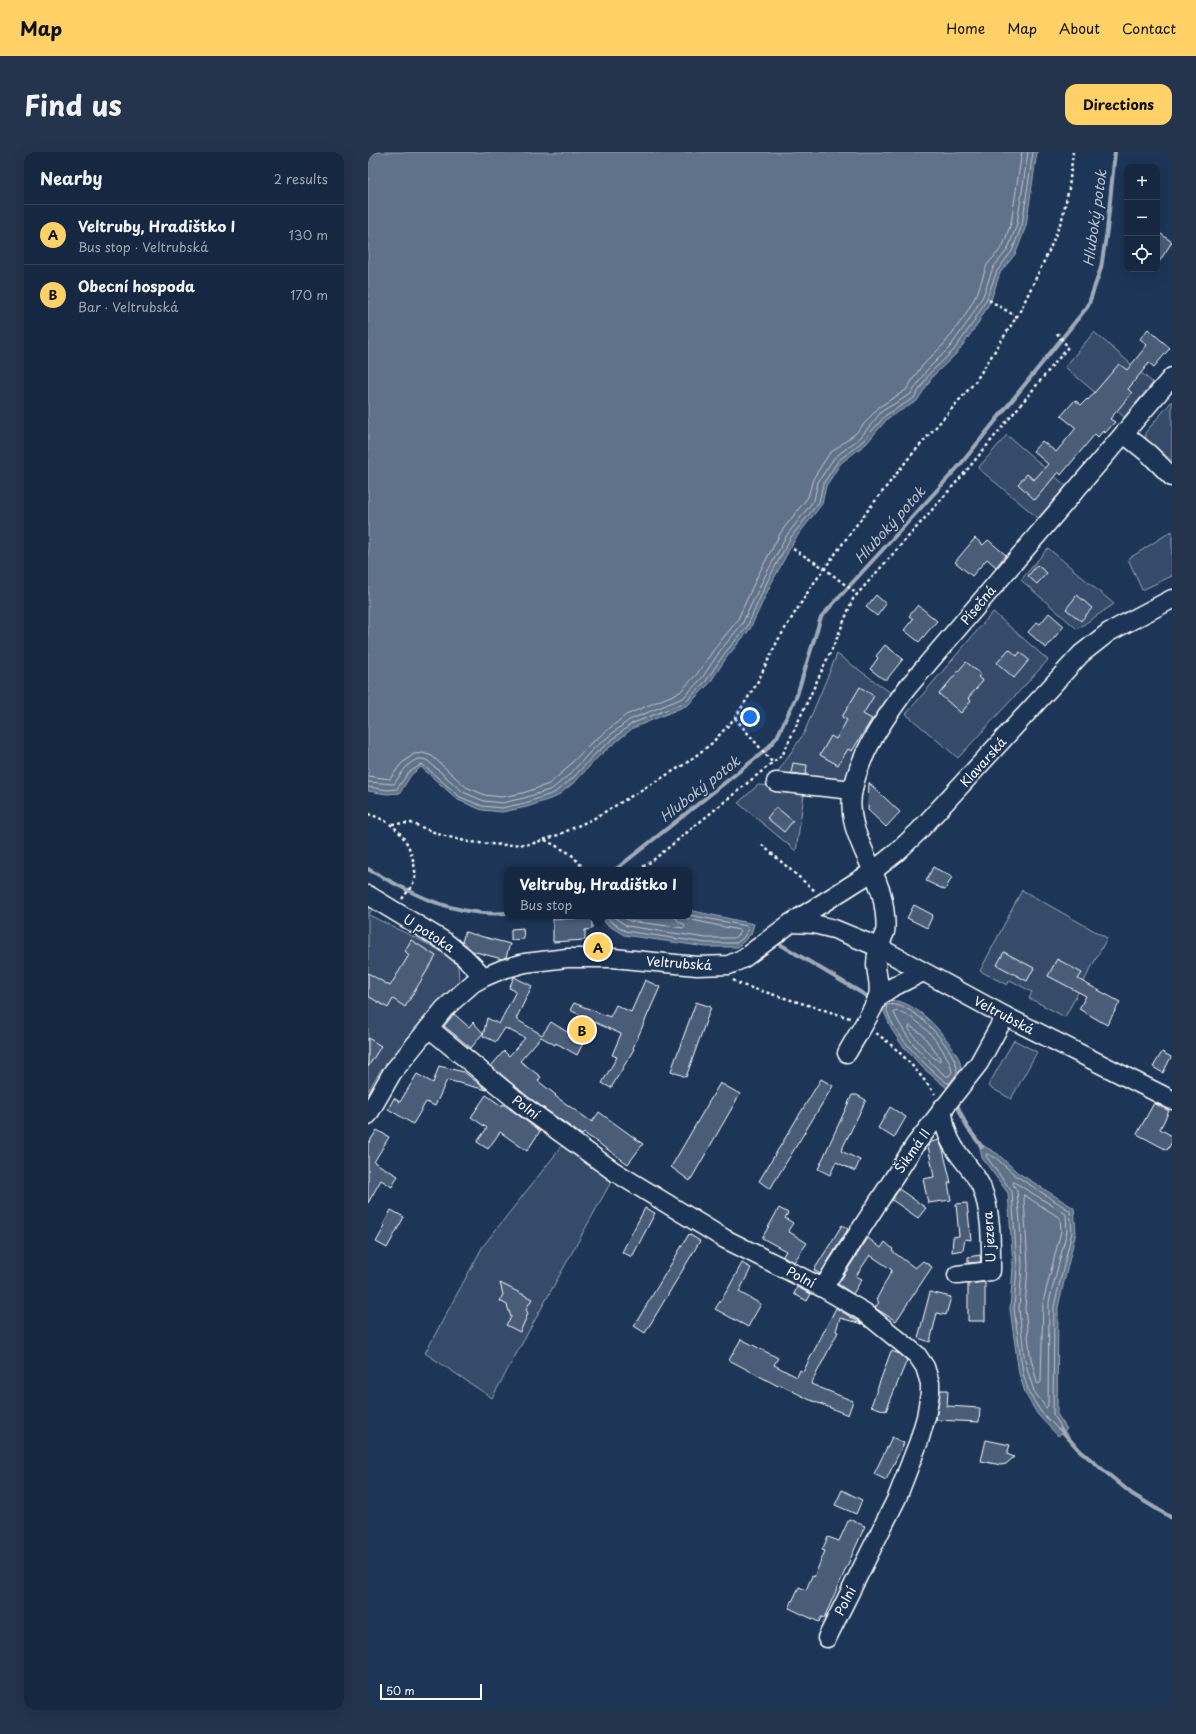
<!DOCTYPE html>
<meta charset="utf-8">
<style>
body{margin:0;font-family:"Playpen Sans",sans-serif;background:#23344c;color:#f1f3f6}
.controls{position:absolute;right:12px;top:12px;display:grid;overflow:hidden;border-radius:8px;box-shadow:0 4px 16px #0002}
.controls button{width:36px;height:36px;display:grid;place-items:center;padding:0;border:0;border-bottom:1px solid #35445a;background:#162841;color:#f1f3f6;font:20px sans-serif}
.scale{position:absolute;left:12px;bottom:10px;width:102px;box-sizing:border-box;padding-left:4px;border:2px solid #fff;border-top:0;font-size:11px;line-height:14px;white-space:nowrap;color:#fff;-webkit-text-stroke:3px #1d3557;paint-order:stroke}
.you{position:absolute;left:382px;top:565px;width:14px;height:14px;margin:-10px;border:3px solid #fff;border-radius:50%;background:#1a73e8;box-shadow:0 0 0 6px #1a73e833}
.badge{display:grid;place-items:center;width:26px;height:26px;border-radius:50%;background:#ffd166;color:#111;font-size:13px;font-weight:700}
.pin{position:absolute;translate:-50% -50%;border:2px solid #fff;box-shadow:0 1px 4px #0006}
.popup{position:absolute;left:136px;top:715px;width:188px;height:52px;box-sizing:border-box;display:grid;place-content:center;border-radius:8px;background:#162841;filter:drop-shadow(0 1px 3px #0005);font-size:13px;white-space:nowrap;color:#9ea6b1}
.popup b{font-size:15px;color:#f1f3f6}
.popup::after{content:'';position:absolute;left:50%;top:100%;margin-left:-8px;border:8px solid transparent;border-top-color:#162841}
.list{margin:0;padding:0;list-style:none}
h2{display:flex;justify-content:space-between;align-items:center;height:52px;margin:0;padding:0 16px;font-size:17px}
h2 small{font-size:13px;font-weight:400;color:#9ea6b1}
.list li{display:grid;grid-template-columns:26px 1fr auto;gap:12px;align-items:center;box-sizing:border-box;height:60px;padding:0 16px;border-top:1px solid #35445a}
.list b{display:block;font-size:15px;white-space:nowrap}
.list p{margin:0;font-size:13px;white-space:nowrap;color:#9ea6b1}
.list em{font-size:13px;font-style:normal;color:#9ea6b1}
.icon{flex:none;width:22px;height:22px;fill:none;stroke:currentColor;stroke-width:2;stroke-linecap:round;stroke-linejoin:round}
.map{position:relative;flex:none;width:804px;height:1558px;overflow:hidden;border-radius:12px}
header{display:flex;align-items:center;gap:24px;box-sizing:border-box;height:56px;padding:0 20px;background:#ffd166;color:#111}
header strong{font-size:19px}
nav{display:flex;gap:22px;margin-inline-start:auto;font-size:14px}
.intro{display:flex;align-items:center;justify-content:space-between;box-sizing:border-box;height:96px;padding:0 24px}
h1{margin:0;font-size:28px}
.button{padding:10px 18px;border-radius:12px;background:#ffd166;color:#111;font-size:14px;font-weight:700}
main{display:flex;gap:24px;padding:0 24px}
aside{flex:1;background:#162841;border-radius:12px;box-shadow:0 4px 16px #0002}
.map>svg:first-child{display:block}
.green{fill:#364b69;stroke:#9aa5b4}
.water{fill:#617289;stroke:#a0aab8}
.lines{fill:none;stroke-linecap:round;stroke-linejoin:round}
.shore{stroke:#c0c7d0;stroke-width:1}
.stream{stroke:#a0aab8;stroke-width:4}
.building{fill:#4a5d79;stroke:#fff}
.minor-casing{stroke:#fff;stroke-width:21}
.path{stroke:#fff;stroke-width:2.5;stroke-dasharray:3 3;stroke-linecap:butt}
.minor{stroke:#1d3557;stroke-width:18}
.labels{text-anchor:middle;stroke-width:3;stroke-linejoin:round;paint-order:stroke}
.street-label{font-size:13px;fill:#fff;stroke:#1d3557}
.water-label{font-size:14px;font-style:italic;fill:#b8c0ca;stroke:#1d3557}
</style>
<header>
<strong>Map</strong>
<nav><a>Home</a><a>Map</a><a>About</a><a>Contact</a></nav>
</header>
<div class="intro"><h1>Find us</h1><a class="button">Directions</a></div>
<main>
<aside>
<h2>Nearby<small>2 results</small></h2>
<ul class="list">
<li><span class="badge">A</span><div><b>Veltruby, Hradištko I</b><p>Bus stop · Veltrubská</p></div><em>130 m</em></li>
<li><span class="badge">B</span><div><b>Obecní hospoda</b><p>Bar · Veltrubská</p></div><em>170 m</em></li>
</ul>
</aside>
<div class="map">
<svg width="804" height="1558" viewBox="0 0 804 1558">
<rect width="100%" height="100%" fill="#1d3557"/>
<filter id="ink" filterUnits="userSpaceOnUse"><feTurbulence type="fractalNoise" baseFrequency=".025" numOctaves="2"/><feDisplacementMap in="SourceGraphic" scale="8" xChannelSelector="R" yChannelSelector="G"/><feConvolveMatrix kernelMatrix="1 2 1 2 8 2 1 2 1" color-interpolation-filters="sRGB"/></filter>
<g filter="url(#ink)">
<g class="green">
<polygon points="726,180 785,231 756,265 697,215"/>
<polygon points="804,249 804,309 778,287 777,281"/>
<polygon points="639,283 698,334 670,366 610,316"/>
<polygon points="804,379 804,424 774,438 760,407"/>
<polygon points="680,396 746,452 709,477 653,428"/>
<polygon points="625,460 680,508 590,606 538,562"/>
<path d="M469 502 523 541C505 569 485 597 477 631L409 621 436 581Z"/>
<polygon points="390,633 437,636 428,699 370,651"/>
<polygon points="654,738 739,786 697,865 661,846 664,840 642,828 639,833 612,819"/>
<polygon points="0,752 5,755 1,763 78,801 90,814 91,828 88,835 18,918 14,916 0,939"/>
<polygon points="646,888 669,900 643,947 620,934"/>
<polygon points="194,994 244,1028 124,1246 57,1201 115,1094"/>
</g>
<g class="water">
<polygon points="0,0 669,0 658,74 648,101 632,121 623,148 609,173 589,201 565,224 549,249 520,266 498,292 473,311 458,334 454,352 427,387 403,432 382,477 359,505 341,532 320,553 265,576 231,604 208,629 188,645 159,655 134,660 114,658 90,648 53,615 43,623 32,641 19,642 0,639"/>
<polygon points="321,758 386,772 383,782 370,795 338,795 256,783 238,772 233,764 321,764"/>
<path d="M517 848C521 849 525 848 529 849 554 854 580 886 591 907 593 912 593 918 594 923L581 938 555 916 534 893 524 878 513 853Z"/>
<polygon points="611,991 630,1002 649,1020 706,1056 708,1080 690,1155 689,1262 699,1277 690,1284 670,1263 658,1243 651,1222 642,1157 645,1114 640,1041 614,1006"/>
</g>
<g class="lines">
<g class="shore">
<polyline points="0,624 22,627 33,612 46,602 55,601 64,604 98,635 117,643 133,645 155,641 181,632 197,618 221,593 258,563 312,540 329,522 347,496 369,469 389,425 413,380 440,345 445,327 461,302 488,281 511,255 538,238 553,215 577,191 596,165 609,142 619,113 635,94 643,71 654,0"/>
<path d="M0 630 26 632C33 623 44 600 60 609L95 640 116 649 134 651 156 646 184 637 202 622 225 597 261 568 315 546 334 526 352 499 374 472 395 428 419 383 446 348 450 330 466 306 492 286 514 259 543 242 558 219 582 195 601 168 615 144 625 116 640 97 649 72 660 0"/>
<polyline points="0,635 20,638 29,637 40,621 54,612 92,645 114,654 134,656 157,651 186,641 205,626 228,601 263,572 318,550 338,529 356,502 379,475 399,430 423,385 451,350 455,332 470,309 495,289 518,263 546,246 562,221 586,198 605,171 619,146 629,119 644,99 654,73 665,0"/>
<polyline points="238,764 242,769 257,779 338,791 368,791 374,787 381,777 379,774 321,763"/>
<polyline points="244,764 259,774 338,786 366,786 373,780 371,778 320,767 314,764"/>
<polyline points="254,764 261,769 316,776 317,773 310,769 307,764"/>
<path d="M518 853C543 847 578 889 587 909 589 913 589 918 589 921L582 931H579C560 916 520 879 518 853Z"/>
<path d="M527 859C548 860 582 900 584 920L581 924H578C557 907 538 887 526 861Z"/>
<path d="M542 874 554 882 572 906V909C565 908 545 884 541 877Z"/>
<polygon points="619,1002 628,1006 647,1023 702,1059 704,1080 686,1154 685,1262 693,1275 691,1278 673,1260 661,1241 655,1221 646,1157 649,1114 644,1040 618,1004"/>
<polygon points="646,1030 698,1062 699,1079 681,1150 680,1254 678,1256 666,1239 660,1220 656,1203 651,1157 654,1114 652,1070 649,1039 645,1032"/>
<polygon points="656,1043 692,1066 693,1079 675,1150 673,1230 671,1232 669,1231 662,1202 657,1157 660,1114"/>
</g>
<g class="stream">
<path d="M0 717C45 742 85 765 139 761"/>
<polyline points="247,718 398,598 409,585 429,543 453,465 592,313 720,154 733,116 739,78 747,0"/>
<polyline points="410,791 502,846"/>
<polyline points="589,953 599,975 614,995"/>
<polyline points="693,1278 710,1297 764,1342 804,1366"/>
</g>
</g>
<g class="building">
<polygon points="789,79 804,90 789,113"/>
<polygon points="780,177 802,196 786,215 781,211 760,237 764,241 742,267 747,270 737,281 735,279 730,285 727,282 693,323 690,320 667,348 650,332 659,322 666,328 680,312 665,299 674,289 688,300 708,276 693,264 707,248 713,253 719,247 720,248 751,212 759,218 779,193 772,187"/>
<polygon points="607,386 615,393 620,388 638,403 628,415 619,407 604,424 587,410"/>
<polygon points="669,413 679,421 669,432 660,424"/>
<polygon points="508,443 518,452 509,464 498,455"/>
<polygon points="709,443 724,456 713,469 698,457"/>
<polygon points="550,453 569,469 551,490 536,478 545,467 541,464"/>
<polygon points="681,461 696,474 678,496 660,480 669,470 672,472"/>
<polygon points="517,493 535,507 519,527 515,527 502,517 510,506 508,504"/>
<polygon points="641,497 649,504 652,500 661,508 646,526 629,511"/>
<polygon points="598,510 613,522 610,525 615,529 600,546 603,549 593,561 571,542"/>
<polygon points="492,535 506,544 495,562 504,567 484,599 480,597 470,613 452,603 463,584 468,587 479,568 474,565"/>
<polygon points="425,611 439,613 438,623 423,621"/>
<polygon points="501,631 532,660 518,675 500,658"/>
<polygon points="408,655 425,669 416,680 399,666"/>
<polygon points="565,715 584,725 577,738 558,729"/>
<polygon points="546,753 565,763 559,776 539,766"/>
<polygon points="224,766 224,777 217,778 217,788 185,790 185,767"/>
<polygon points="155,776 156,787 143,788 143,777"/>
<polygon points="97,780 142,792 138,805 134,807 104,799 94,790"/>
<polygon points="43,788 68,804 37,855 25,847 20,856 0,844 0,821 22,834 41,803 37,799"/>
<polygon points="636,800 666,816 659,829 629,813"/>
<polygon points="689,807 714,821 710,827 752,850 739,873 711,857 718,844 680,824"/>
<polygon points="146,825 164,834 148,867 174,883 183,870 204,883 214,864 202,858 206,851 242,865 248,853 263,860 277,828 292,835 265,896 266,897 243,936 234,931 249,905 244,903 253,882 226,870 209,903 188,891 187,893 173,885 152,909 173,925 170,929 188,943 187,944 224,970 231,960 275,992 260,1012 216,981 214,983 160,945 123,914 136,899 141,904 157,886 137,876 128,890 115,884 119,866 131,872 148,839 141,836"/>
<polygon points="328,850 343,855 318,925 303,919"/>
<polygon points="86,862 101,875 105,870 115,881 103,896 76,874"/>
<polygon points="0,886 13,894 0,915"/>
<polygon points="794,900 803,905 795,921 785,915"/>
<polygon points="71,914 96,920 119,938 79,928 67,954 58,950 45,972 20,957 26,946 32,950 49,922 65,931"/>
<polygon points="453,927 465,934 402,1037 391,1029"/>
<polygon points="352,931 372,942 322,1029 303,1015"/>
<polygon points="118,943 134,954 135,952 172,979 159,999 132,980 120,997 109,990 119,976 103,965"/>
<polygon points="484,943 489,943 498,948 473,999 492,1008 487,1019 468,1010 462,1023 450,1017"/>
<polygon points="786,951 801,959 792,977 804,984 804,990 799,998 769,982"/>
<polygon points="522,955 538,965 526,986 510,976"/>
<polygon points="9,978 21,985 6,1010 30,1024 24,1035 13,1028 0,1051 0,992"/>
<polygon points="571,988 575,998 583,1031 580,1031 583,1048 560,1051 555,1027 566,1025 560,994 563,990"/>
<polygon points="531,1037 558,1056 550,1066 524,1048"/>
<polygon points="599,1051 603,1088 597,1087 595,1098 584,1100 585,1085 591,1084 588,1052"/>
<polygon points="277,1056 287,1061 264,1105 254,1100"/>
<polygon points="411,1056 420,1061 417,1066 425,1071 420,1079 439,1091 426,1110 415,1104 418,1099 394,1086"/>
<polygon points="23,1058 36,1065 19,1096 8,1090 17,1074 15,1073"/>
<polygon points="474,1073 480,1077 452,1122 446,1118"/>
<polygon points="321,1082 332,1089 277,1181 266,1174"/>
<polygon points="500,1086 513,1096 517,1090 525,1097 524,1099 547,1116 555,1109 564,1115 528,1169 507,1156 511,1150 508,1148 524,1118 502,1103 488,1124 494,1127 485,1142 470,1132"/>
<polygon points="612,1103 613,1110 600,1111 600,1105"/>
<polygon points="374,1111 383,1116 371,1140 393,1152 380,1175 347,1157 360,1137"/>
<polygon points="617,1130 617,1169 600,1169 600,1132"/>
<polygon points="132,1131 164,1147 158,1157 160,1162 152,1180 138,1173 143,1165 139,1153 132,1149 135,1142"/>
<polygon points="429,1135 443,1142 439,1149 426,1142"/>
<polygon points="562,1140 583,1145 578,1163 569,1161 562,1190 550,1186"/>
<polygon points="468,1156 494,1172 472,1166 468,1179 470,1180 443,1232 485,1249 480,1263 440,1247 411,1232 410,1234 361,1208 373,1187 410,1206 406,1213 429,1225 432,1218 435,1220"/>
<polygon points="523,1199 532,1202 539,1208 518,1259 503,1254"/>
<polygon points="572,1238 580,1238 579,1254 612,1256 611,1270 568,1268"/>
<polygon points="524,1285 536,1291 518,1328 506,1322"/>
<polygon points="618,1288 642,1293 639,1302 646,1305 638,1312 633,1313 613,1309"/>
<polygon points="474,1338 494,1348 488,1362 467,1353"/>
<polygon points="481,1367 497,1374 456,1466 453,1465 451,1470 421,1456 431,1435 438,1438 444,1424 446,1425 457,1399 454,1398 460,1385 471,1389"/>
</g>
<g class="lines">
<g class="minor-casing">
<g id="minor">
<polyline points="756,282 781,302 804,325"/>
<polyline points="408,630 485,638"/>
<polyline points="0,743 76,789 96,805 116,825"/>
<polyline points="423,771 504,720 529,700 551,679 713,502 741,480 804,447"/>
<polyline points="509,846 523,836 555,820"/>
<polyline points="61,876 154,953 247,1020 357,1087 455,1136 496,1160 549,1203 557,1215 562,1231 562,1241 558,1265 551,1289 529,1346 459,1486"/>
<path d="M479 901C489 883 501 866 509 847 514 836 508 823 508 812 508 800 513 790 517 780 519 771 515 743 511 735 500 702 477 674 485 637 493 599 517 566 539 536L804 225"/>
<path d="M574 956C576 964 576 973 579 980 585 1001 604 1015 613 1034 624 1061 623 1090 623 1119L589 1123"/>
<polyline points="0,963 24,921 76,857 105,831 116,825 135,817 157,811 199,806 245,806 329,814 361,813 376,806 423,771 446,772 466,777 510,795 637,864 804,948"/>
<polyline points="455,1136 547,993 611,911 637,864"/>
</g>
</g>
<g class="path">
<polyline points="621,148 649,165"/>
<polyline points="425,397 456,416 489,442"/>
<polyline points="367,566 404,610"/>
<path d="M0 662C24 669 39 683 45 708 46 713 48 720 47 726 45 734 39 740 34 747"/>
<polyline points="24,672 43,671 73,683 101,690 134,693 163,692 190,683 225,667 317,612 343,592 367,566 388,533 410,488 443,435 486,376 540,307 607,230 651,161 681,99 694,67 701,36 705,0"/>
<polyline points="177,688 203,702 217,718"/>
<polyline points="394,693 447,739"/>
<polyline points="270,718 284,709 415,602 469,486 485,447 594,324 700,195 688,180"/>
<polyline points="365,828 374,833 482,866"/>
<path d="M508 881C534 900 548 917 567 942"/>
</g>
<use href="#minor" class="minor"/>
</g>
</g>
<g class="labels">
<g class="street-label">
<text transform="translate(610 453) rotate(-50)" y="5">Písečná</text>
<text transform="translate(615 610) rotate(-48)" y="5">Klavarská</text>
<text transform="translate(61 781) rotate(33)" y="5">U potoka</text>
<text transform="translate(311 811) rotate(4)" y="5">Veltrubská</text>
<text transform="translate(636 863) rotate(28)" y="5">Veltrubská</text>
<text transform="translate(158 955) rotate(37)" y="5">Polní</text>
<text transform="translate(544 999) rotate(-55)" y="5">Šikmá II</text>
<text transform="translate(621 1085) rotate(-94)" y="5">U jezera</text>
<text transform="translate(433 1125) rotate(27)" y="5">Polní</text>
<text transform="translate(477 1449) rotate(-63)" y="5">Polní</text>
</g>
<g class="water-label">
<text transform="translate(727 66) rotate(-82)" y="5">Hluboký potok</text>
<text transform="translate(522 373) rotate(-48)" y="5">Hluboký potok</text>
<text transform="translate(332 637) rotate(-38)" y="5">Hluboký potok</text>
</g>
</g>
</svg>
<div class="controls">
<button>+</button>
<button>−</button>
<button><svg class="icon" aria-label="locate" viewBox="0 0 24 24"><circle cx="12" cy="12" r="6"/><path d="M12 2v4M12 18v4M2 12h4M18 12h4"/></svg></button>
</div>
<div class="scale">50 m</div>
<div class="you"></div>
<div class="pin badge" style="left:230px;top:795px">A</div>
<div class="popup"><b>Veltruby, Hradištko I</b>Bus stop</div>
<div class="pin badge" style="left:214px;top:878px">B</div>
</div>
</main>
